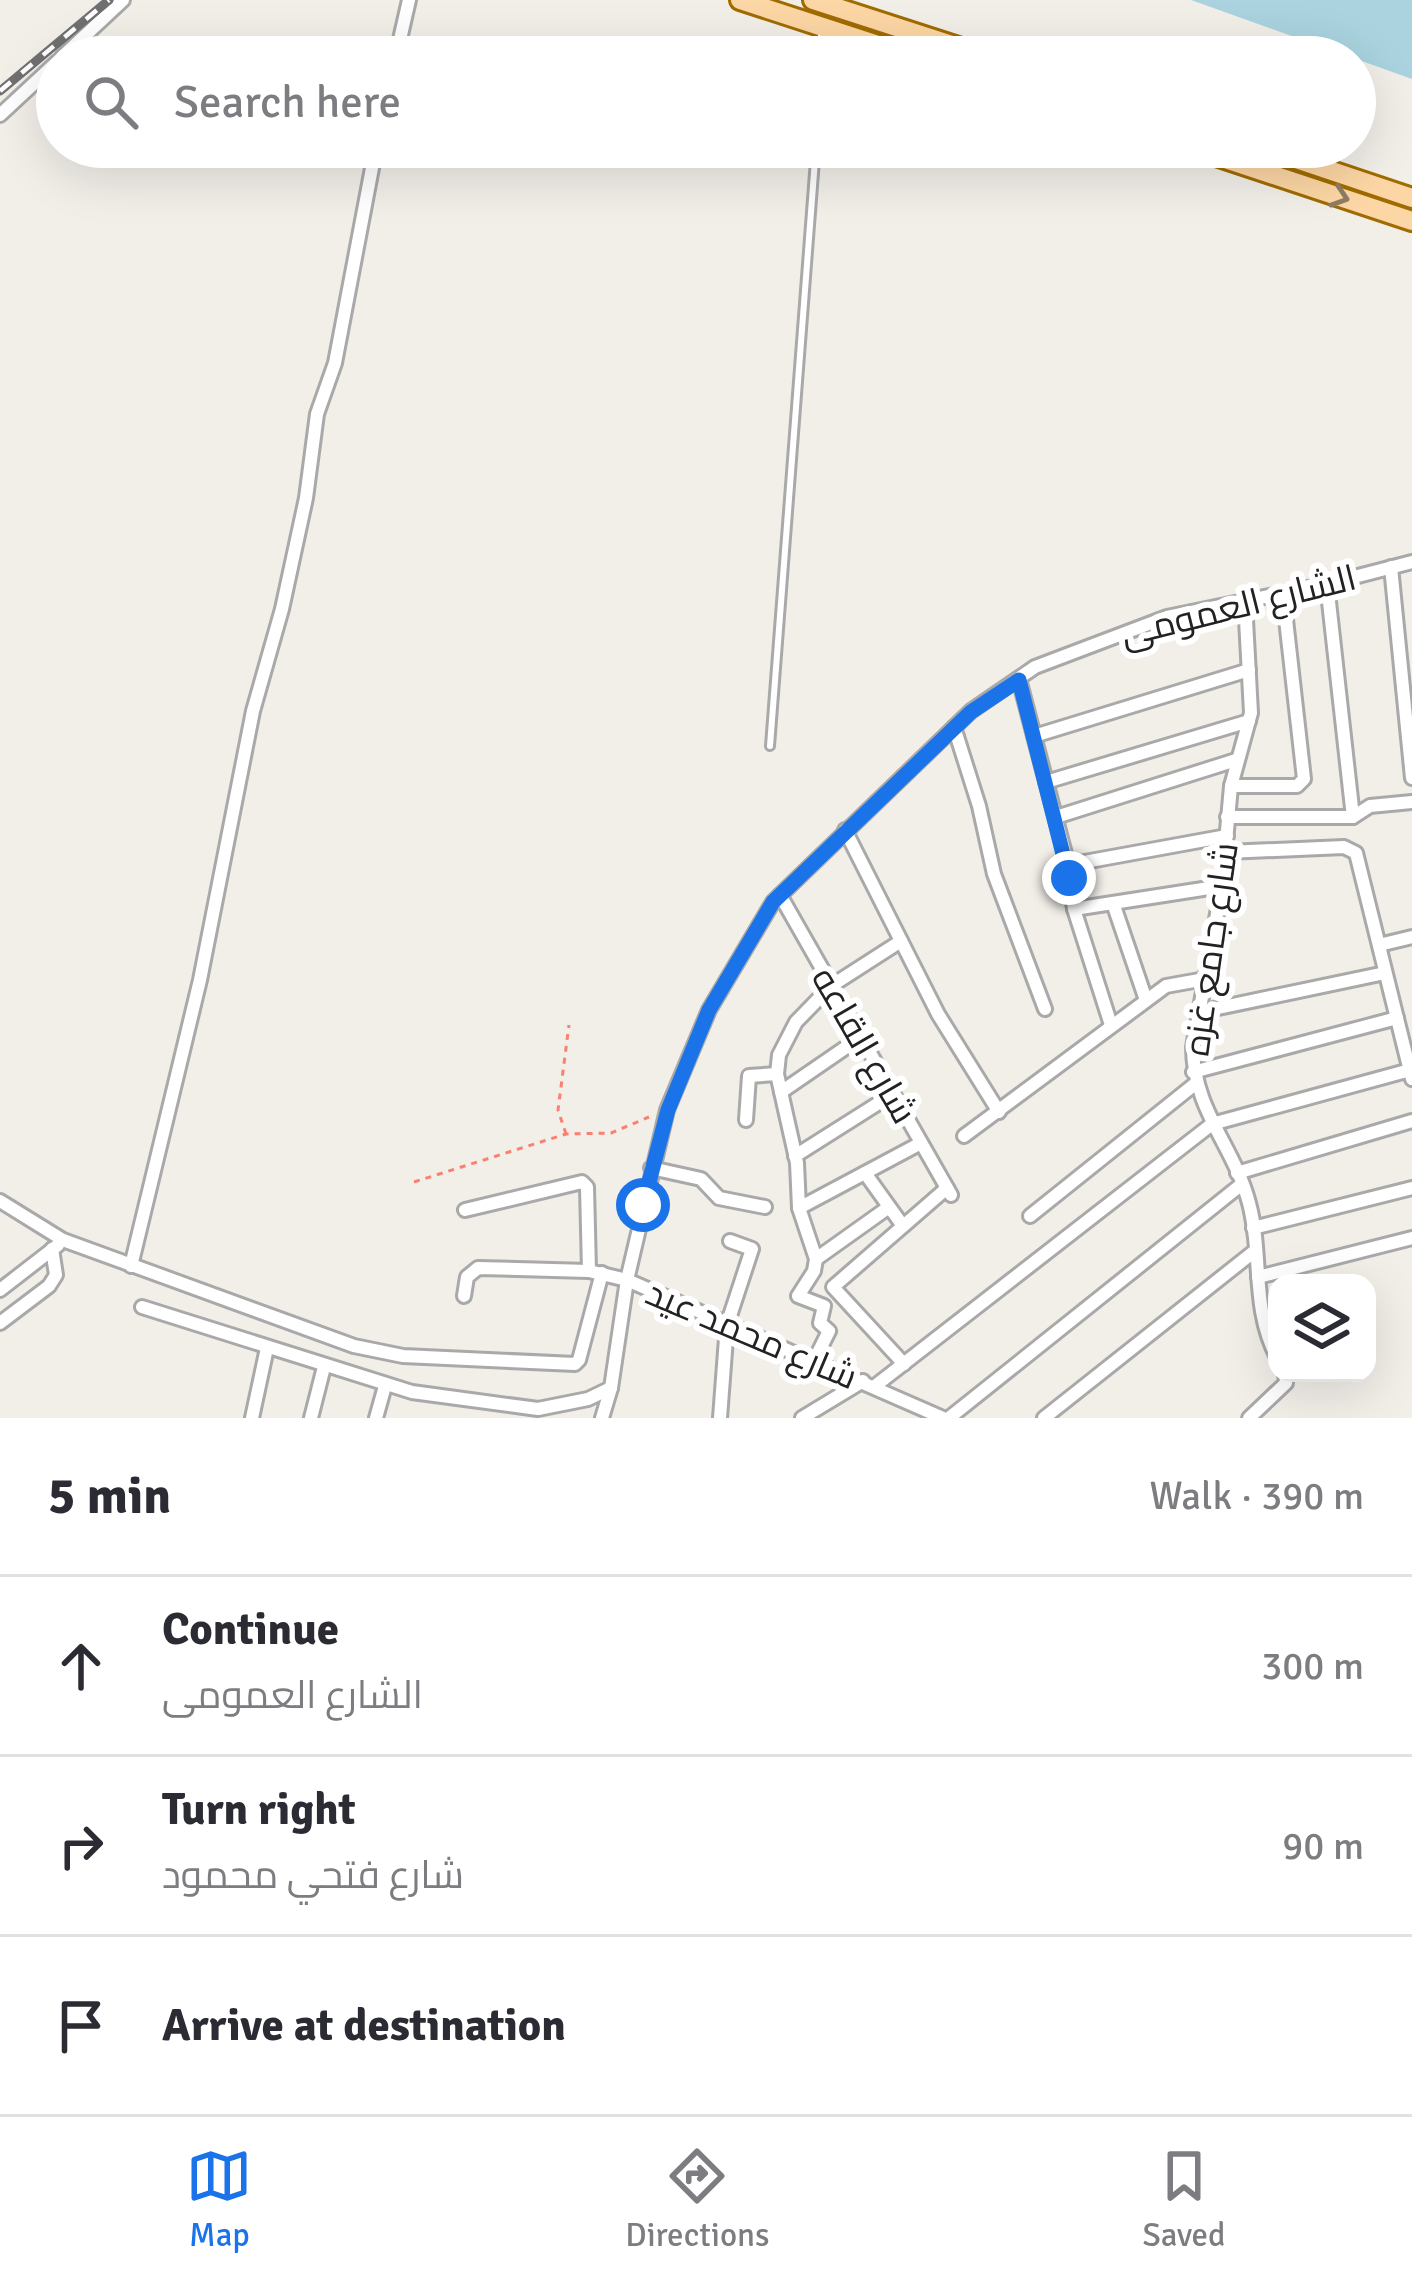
<!DOCTYPE html>
<meta charset="utf-8">
<style>
body{margin:0;font-family:Signika,Cairo,sans-serif;background:#f2f2f3;color:#2b2b33}
.controls{position:absolute;right:36px;bottom:36px;display:grid;overflow:hidden;border-radius:24px;box-shadow:0 12px 48px #0002}
.controls button{width:108px;height:108px;display:grid;place-items:center;padding:0;border:0;border-bottom:3px solid #e1e1e2;background:#fff;color:#2b2b33;font:60px sans-serif}
.stop{position:absolute;width:36px;height:36px;margin:-27px;border:9px solid #1a73e8;border-radius:50%;background:#fff}
.stop.end{background:#1a73e8;border-color:#fff;box-shadow:0 3px 12px #0008}
.list{margin:0;padding:0;list-style:none}
h2{display:flex;justify-content:space-between;align-items:center;height:156px;margin:0;padding:0 48px;font-size:51px}
h2 small{font-size:39px;font-weight:400;color:#7c7c81}
.list li{display:grid;grid-template-columns:78px 1fr auto;gap:36px;align-items:center;box-sizing:border-box;height:180px;padding:0 48px;border-top:3px solid #e1e1e2}
.list b{display:block;font-size:45px;white-space:nowrap}
.list p{margin:0;font-size:39px;white-space:nowrap;color:#7c7c81}
.list em{font-size:39px;font-style:normal;color:#7c7c81}
.icon{flex:none;width:66px;height:66px;fill:none;stroke:currentColor;stroke-width:2;stroke-linecap:round;stroke-linejoin:round}
.map{position:relative;flex:none;width:1412px;height:1418px;overflow:hidden}
.search{position:absolute;background:#fff;box-shadow:0 12px 48px #0002;left:36px;right:36px;top:36px;height:132px;display:flex;align-items:center;gap:30px;box-sizing:border-box;padding:0 42px;border-radius:66px;color:#7c7c81;font-size:45px}
.sheet{height:696px;background:#fff}
nav{display:flex;justify-content:space-around;align-items:center;box-sizing:border-box;height:168px;border-top:3px solid #e1e1e2;background:#fff;font-size:33px;color:#7c7c81}
nav a{display:grid;justify-items:center;gap:6px}
nav .on{color:#1a73e8}
.map>svg:first-child{display:block}
.water{fill:#aad3df}
.lines{fill:none;stroke-linecap:round;stroke-linejoin:round}
.service-casing{stroke:#a9a9a9;stroke-width:12}
.minor-casing{stroke:#a9a9a9;stroke-width:18}
.primary-casing{stroke:#a06b00;stroke-width:24}
.path{stroke:#fa8072;stroke-width:3;stroke-dasharray:6 6;stroke-linecap:butt}
.service{stroke:#fff;stroke-width:6}
.minor{stroke:#fff;stroke-width:12}
.primary{stroke:#fcd6a4;stroke-width:18}
.rail-casing{stroke:#707070;stroke-width:9}
.rail{stroke:#fff;stroke-width:4.5;stroke-dasharray:14;stroke-linecap:butt}
.oneway{stroke:#8f7c63}
.route{stroke:#1a73e8;stroke-width:15}
.labels{text-anchor:middle;stroke-width:12;stroke-linejoin:round;paint-order:stroke}
.street-label{font-size:36px;fill:#222;stroke:#fff}
</style>
<div class="map">
<svg width="1412" height="1418" viewBox="0 0 1412 1418">
<rect width="100%" height="100%" fill="#f2efe9"/>
<polygon class="water" points="1191,0 1412,0 1412,79"/>
<g class="lines">
<g class="service-casing">
<g id="service">
<polyline points="821,31 821,57"/>
<polyline points="770,746 816,147"/>
</g>
</g>
<g class="minor-casing">
<g id="minor">
<polyline points="62,57 123,0"/>
<polyline points="396,57 409,0"/>
<polyline points="0,115 57,62"/>
<polyline points="1391,567 1412,778"/>
<polyline points="1327,584 1353,817"/>
<path d="M1245 601 1251 713 1231 786 1222 886 1193 1047C1193 1110 1234 1146 1249 1203 1263 1255 1251 1308 1277 1357"/>
<polyline points="1019,679 1068,865 1074,909 1111,1025"/>
<polyline points="954,727 979,806 994,874 1045,1009"/>
<polyline points="1034,736 1249,670"/>
<polyline points="1046,782 1249,721"/>
<polyline points="1231,786 1297,786 1304,779 1283,593"/>
<polyline points="1056,817 1236,760"/>
<polyline points="1227,817 1353,817 1370,806 1412,802"/>
<polyline points="845,830 938,1014 999,1112"/>
<polyline points="1226,852 1344,847 1356,853 1412,1079"/>
<polyline points="1068,865 1227,836"/>
<polyline points="780,895 951,1195"/>
<polyline points="1113,903 1146,1000"/>
<polyline points="1074,909 1222,886"/>
<polyline points="1379,945 1412,937"/>
<polyline points="1199,1012 1385,973"/>
<polyline points="1193,1072 1397,1018"/>
<polyline points="781,1092 861,1037"/>
<polyline points="746,1120 749,1076 777,1074"/>
<polyline points="964,1136 1166,986 1205,979"/>
<polyline points="795,1156 893,1094"/>
<polyline points="651,1168 701,1179 719,1198 765,1207"/>
<polyline points="865,1173 903,1226"/>
<polyline points="1237,1173 1412,1121"/>
<polyline points="0,1201 63,1240 354,1346 403,1356 575,1364 579,1360 602,1273"/>
<polyline points="799,1208 921,1143"/>
<polyline points="465,1210 582,1182 587,1187 589,1271"/>
<polyline points="1030,1216 1195,1084"/>
<polyline points="1253,1228 1412,1188"/>
<polyline points="816,1259 889,1207"/>
<polyline points="131,1266 200,980 253,711 282,609 306,498 317,414 335,363 376,147"/>
<polyline points="1258,1277 1412,1238"/>
<polyline points="0,1290 58,1245"/>
<polyline points="464,1296 467,1277 478,1268 589,1271 627,1280 943,1418"/>
<polyline points="142,1307 412,1392 538,1409 588,1399 611,1388"/>
<polyline points="0,1323 49,1286 56,1275 52,1249"/>
<polyline points="814,1361 829,1331 820,1323 824,1306 798,1296 814,1271 816,1259 799,1208 797,1163 777,1074 779,1055 796,1022 831,986 901,941"/>
<polyline points="904,1364 833,1287 947,1188"/>
<polyline points="875,1386 1212,1124 1410,1070"/>
<polyline points="252,1418 267,1348"/>
<polyline points="311,1418 324,1367"/>
<polyline points="376,1418 385,1386"/>
<polyline points="602,1418 611,1388 627,1280 667,1110 709,1010 773,902 971,711 1035,667 1167,617 1327,584 1412,562"/>
<polyline points="720,1418 727,1325 752,1249 730,1241"/>
<polyline points="802,1418 863,1381"/>
<polyline points="949,1418 1242,1184"/>
<polyline points="1044,1418 1256,1250"/>
<polyline points="1249,1418 1286,1383 1285,1373"/>
</g>
</g>
<g class="primary-casing">
<g id="primary">
<polyline points="740,0 915,57"/>
<polyline points="813,0 989,57"/>
<polyline points="1189,147 1412,221"/>
<polyline points="1260,147 1412,198"/>
</g>
</g>
<g class="path">
<polyline points="566,1134 558,1110 569,1025"/>
<polyline points="414,1182 566,1134 611,1133 649,1117"/>
</g>
<use href="#service" class="service"/>
<use href="#minor" class="minor"/>
<use href="#primary" class="primary"/>
<g class="rail-casing">
<polyline id="rail" points="0,91 109,0"/>
</g>
<use href="#rail" class="rail"/>
</g>
<defs><path id="oneway-chevron" d="M-2-3.5L2.5 0L-2 3.5" fill="none" stroke-width="1.6" stroke-linecap="round" stroke-linejoin="round" transform="scale(3)"/></defs>
<use class="oneway" href="#oneway-chevron" transform="translate(1340 197) rotate(18)"/>
<g class="lines">
<polyline class="route" points="643,1205 668,1110 709,1010 773,902 971,712 1019,680 1069,878"/>
</g>
<g class="labels">
<g class="street-label">
<text transform="translate(1238 605) rotate(-14)" y="13">الشارع العمومى</text>
<text transform="translate(1210 949) rotate(-82)" y="13">شارع جامع غزه</text>
<text transform="translate(865 1045) rotate(60)" y="13">شارع القاعه</text>
<text transform="translate(752 1334) rotate(23)" y="13">شارع محمد عيد</text>
</g>
</g>
</svg>
<div class="controls">
<button><svg class="icon" aria-label="layers" viewBox="0 0 24 24"><path d="M12 4l9 5-9 5-9-5zM3 14l9 5 9-5"/></svg></button>
</div>
<div class="stop" style="left:643px;top:1205px"></div>
<div class="stop end" style="left:1069px;top:878px"></div>
<div class="search"><svg class="icon" aria-label="search" viewBox="0 0 24 24"><circle cx="10" cy="10" r="6"/><path d="M15 15l6 6"/></svg>Search here</div>
</div>
<section class="sheet">
<h2>5 min<small>Walk · 390 m</small></h2>
<ul class="list">
<li><svg class="icon" aria-label="ahead" viewBox="0 0 24 24"><path d="M12 20V5M6 11l6-6 6 6"/></svg><div><b>Continue</b><p>الشارع العمومى</p></div><em>300 m</em></li>
<li><svg class="icon" aria-label="right" viewBox="0 0 24 24"><path d="M7 20v-9h11M14 6l5 5-5 5"/></svg><div><b>Turn right</b><p>شارع فتحي محمود</p></div><em>90 m</em></li>
<li><svg class="icon" aria-label="arrive" viewBox="0 0 24 24"><path d="M6 21V4h12l-3 4 3 4H6"/></svg><div><b>Arrive at destination</b></div></li>
</ul>
</section>
<nav>
<a class="on"><svg class="icon" aria-label="map" viewBox="0 0 24 24"><path d="M3 6l6-2 6 2 6-2v14l-6 2-6-2-6 2zM9 4v14M15 6v14"/></svg>Map</a>
<a><svg class="icon" aria-label="directions" viewBox="0 0 24 24"><path d="M12 3l9 9-9 9-9-9zM9 14v-3h6M13 9l2 2-2 2"/></svg>Directions</a>
<a><svg class="icon" aria-label="saved" viewBox="0 0 24 24"><path d="M7 4h10v16l-5-4-5 4z"/></svg>Saved</a>
</nav>
